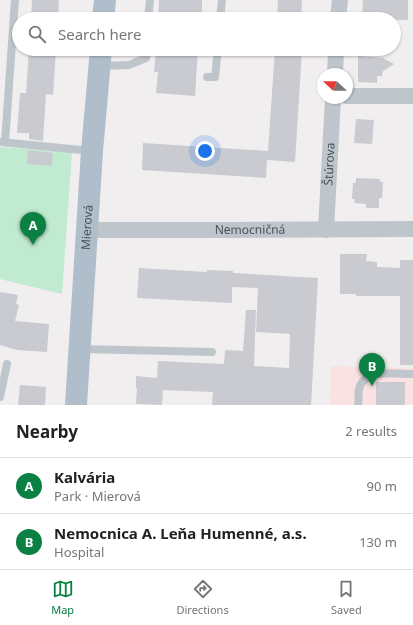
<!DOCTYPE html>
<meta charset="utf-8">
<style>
body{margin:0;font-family:"Noto Sans",sans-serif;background:#f2f2f2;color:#222}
.compass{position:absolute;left:317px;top:68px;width:36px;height:36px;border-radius:50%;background:#fff;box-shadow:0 1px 3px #0004;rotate:292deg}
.you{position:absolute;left:205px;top:151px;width:14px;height:14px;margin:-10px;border:3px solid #fff;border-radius:50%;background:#1a73e8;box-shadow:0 0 0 6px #1a73e833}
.badge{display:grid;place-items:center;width:26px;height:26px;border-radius:50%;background:#0b8043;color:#fff;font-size:13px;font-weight:700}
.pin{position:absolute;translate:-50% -33px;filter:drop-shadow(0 1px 2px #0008)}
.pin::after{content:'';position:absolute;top:21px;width:14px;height:12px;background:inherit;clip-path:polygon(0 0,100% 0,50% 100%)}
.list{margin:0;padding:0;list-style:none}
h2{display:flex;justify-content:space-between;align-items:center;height:52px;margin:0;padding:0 16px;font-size:17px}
h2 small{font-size:13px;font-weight:400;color:#767676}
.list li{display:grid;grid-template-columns:26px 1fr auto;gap:12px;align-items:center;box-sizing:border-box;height:56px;padding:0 16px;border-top:1px solid #e0e0e0}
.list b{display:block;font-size:15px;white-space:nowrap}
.list p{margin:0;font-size:13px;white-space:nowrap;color:#767676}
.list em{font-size:13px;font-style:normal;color:#767676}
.icon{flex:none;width:22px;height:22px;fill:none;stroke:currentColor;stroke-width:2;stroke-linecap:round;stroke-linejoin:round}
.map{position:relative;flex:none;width:413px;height:405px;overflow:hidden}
.search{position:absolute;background:#fff;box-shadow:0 1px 3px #0004;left:12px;right:12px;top:12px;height:44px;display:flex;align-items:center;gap:10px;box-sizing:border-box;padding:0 14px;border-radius:22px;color:#767676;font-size:15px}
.sheet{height:164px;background:#fff}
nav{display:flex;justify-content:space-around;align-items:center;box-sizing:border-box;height:56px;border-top:1px solid #e0e0e0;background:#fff;font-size:11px;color:#767676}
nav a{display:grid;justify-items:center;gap:2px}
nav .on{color:#0b8043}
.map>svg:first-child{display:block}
.medical{fill:#f9e2e1}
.green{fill:#c0ebd0}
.building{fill:#c9cbd1}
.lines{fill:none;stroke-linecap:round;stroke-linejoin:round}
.lane{stroke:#bec6cc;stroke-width:8}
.street{stroke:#bec6cc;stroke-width:16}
.primary{stroke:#b0becb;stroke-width:22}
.labels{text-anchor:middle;stroke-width:3.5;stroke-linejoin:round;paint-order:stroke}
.street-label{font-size:12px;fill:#48525a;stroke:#fff}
</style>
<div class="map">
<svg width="413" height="405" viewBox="0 0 413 405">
<rect width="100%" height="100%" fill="#f1eeef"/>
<polygon class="medical" points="331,366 413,368 413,405 330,405"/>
<polygon class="green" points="0,147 72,152 62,294 0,279"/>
<g class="building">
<polygon points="32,0 59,0 58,19 31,19"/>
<polygon points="159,0 202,0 202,13 200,12 200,19 158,19"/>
<polygon points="278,0 302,0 301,19 277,19"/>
<polygon points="363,0 408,0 408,20 362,19"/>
<polygon points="29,49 56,49 53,95 46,94 43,141 29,139 29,133 17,133 20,93 26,93"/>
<polygon points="156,49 198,49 195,96 156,93 158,72 154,72"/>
<polygon points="275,49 302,49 295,162 267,160 266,178 142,170 143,143 268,151"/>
<polygon points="358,56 383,58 394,64 383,71 382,76 377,76 377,83 358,82"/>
<polygon points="356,119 374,120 372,144 354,143"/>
<polygon points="28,150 53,153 52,166 27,164"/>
<polygon points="356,178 380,179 380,182 383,182 382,198 379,198 379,208 366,208 366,204 354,203 355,199 352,199 353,183 356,183"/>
<polygon points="340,254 367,254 366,261 377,262 377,267 400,268 400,260 413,260 413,365 400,365 400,296 356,296 356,294 340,294"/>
<polygon points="139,268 207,272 207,270 233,271 233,273 318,278 311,405 212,405 213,392 163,390 162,405 136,404 137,388 136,388 136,376 157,378 158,361 224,364 225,350 243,351 246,310 256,310 254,366 289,368 290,334 256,332 258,288 232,287 232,303 137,298"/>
<polygon points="0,292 18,295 16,304 19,305 15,321 49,324 47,352 17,350 0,345"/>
<rect x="376" y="382" width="29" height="23"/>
<polygon points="20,385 46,387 45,405 18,405"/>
</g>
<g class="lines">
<g class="lane">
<polyline points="148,19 150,0"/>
<polyline points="220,19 222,0"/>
<polyline points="101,66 129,65 146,58 147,49"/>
<polyline points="207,77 215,77 218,49"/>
<polyline points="1,142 91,151"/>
<polyline points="5,142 15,0"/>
<polyline points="81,349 212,352"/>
<polyline points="0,397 7,364"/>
<path d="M358 405C359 400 358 394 359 389 364 368 397 374 413 374"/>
</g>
<g class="street">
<polyline points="338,19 340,0"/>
<polyline points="335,74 336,49"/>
<polyline points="347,96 413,96"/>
<path id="s1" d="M87 230H230L413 229"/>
<path id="s2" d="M326 230 333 98"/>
</g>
<g class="primary">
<polyline points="103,19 105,0"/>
<path id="s3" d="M76 405 92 151 101 49"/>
</g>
</g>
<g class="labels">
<g class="street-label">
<text dy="4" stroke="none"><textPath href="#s2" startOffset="66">Štúrova</textPath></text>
<text dy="4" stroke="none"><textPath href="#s3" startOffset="178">Mierová</textPath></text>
<text dy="4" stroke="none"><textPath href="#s1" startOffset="163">Nemocničná</textPath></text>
</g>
</g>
</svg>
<svg class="compass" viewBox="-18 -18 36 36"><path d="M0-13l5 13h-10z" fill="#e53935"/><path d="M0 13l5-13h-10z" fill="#767676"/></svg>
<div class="you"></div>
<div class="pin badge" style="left:33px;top:245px">A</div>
<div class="pin badge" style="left:372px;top:386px">B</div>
<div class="search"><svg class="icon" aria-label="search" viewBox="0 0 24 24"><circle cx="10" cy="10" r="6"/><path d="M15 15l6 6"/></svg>Search here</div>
</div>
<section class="sheet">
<h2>Nearby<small>2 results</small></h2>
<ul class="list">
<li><span class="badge">A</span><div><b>Kalvária</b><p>Park · Mierová</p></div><em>90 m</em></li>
<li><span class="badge">B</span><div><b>Nemocnica A. Leňa Humenné, a.s.</b><p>Hospital</p></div><em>130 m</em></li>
</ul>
</section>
<nav>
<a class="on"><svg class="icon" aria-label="map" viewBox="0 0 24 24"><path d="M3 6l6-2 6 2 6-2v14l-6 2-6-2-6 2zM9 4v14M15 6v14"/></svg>Map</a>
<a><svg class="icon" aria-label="directions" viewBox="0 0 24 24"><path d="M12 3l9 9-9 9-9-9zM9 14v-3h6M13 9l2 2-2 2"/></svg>Directions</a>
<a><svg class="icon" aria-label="saved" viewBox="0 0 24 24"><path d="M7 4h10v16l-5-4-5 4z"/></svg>Saved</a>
</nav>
